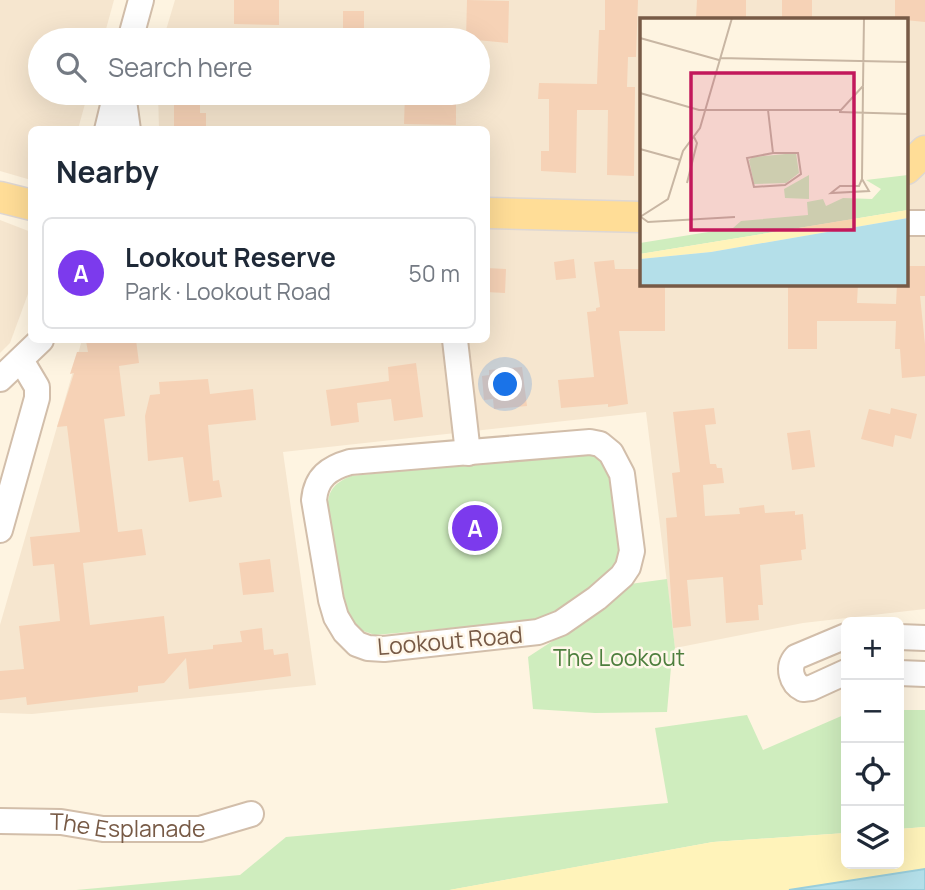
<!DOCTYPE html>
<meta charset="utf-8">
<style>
body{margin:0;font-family:Manrope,sans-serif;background:#f2f2f3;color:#1f2937}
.controls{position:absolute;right:21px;bottom:21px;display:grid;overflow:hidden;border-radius:10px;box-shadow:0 7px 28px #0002}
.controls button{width:63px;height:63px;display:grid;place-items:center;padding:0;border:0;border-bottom:2px solid #e0e1e3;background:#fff;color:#1f2937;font:35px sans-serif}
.you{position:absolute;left:506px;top:385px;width:24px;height:24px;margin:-18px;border:5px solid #fff;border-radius:50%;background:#1a73e8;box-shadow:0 0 0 10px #1a73e833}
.badge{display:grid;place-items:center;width:46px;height:46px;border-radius:50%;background:#7c3aed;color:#fff;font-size:23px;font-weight:700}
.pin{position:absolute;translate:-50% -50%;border:4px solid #fff;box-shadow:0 2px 7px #0006}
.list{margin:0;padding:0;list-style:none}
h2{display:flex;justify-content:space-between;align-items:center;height:91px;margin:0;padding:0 28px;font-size:30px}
h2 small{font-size:23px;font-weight:400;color:#747a83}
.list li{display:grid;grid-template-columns:46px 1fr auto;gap:21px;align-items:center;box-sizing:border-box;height:112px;margin:0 14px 14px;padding:0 14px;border:2px solid #e0e1e3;border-radius:10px}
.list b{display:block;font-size:26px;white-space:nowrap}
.list p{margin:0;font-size:23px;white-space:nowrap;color:#747a83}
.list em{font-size:23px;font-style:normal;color:#747a83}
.icon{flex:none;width:38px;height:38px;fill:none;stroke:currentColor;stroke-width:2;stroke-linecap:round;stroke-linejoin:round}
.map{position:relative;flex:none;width:925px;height:890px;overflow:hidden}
.search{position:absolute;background:#fff;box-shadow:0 7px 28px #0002;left:28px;top:28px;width:462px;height:77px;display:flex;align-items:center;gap:18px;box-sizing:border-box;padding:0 24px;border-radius:38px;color:#747a83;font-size:26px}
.panel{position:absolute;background:#fff;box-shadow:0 7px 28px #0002;left:28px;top:126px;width:462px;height:217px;border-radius:10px}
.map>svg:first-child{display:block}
.residential{fill:#f6e6cf;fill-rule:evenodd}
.green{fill:#cfedbe}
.sand{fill:#fff3ba}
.water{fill:#b4dfe9;stroke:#99cedc;stroke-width:2}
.building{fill:#f6d2b6}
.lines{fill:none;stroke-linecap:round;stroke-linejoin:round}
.minor-casing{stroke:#d2beaa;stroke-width:28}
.major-casing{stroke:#ded7d3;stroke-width:33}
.minor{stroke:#fff;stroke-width:24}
.major{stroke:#ffdd97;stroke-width:30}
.labels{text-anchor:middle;stroke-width:5;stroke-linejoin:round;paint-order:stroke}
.street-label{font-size:23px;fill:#775a46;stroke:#fff7e9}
.park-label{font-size:23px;fill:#4d7e3d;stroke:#fff7e9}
.inset-road{fill:none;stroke:#c8b6a3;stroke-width:2}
.view{fill:#c2185b;fill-opacity:0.15;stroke:#c2185b;stroke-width:3.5}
.inset-edge{fill:none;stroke:#775a46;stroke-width:3.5}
</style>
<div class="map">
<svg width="925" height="890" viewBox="0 0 925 890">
<rect width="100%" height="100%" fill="#fef4e1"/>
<g class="residential">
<polygon points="0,0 114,0 103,40 40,40 40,93 88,93 78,129 32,130 31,180 0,171"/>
<path d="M175 0H925V609L803 623 675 648 646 412 283 452 316 685 32 714 0 713V625L82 340H486V130L159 129 158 93H478V40H163ZM642 19H906V284H642Z"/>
<polygon points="0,220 31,232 32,283 10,343 0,353"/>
</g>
<g class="green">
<path d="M575 453H593L601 458 611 471 621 551 615 566 608 575 558 611 538 620 375 635C367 632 356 630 351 622 335 600 332 534 328 505 328 489 337 482 351 476Z"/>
<polygon points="667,579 675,648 672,656 667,712 595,713 533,709 528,657 568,631 630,584"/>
<polygon points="899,710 925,710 925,827 899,829"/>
<polygon points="846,714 846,833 713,842 450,890 76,890 240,875 286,837 668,803 655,728 747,715 763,750"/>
</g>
<polygon class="sand" points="925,827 925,869 789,890 449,890 713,842 846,833 846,864 899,864 899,829"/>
<polygon class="water" points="925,869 925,890 789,890"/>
<g class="building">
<polygon points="234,0 279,0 279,25 234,24"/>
<polygon points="467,0 509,1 508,43 466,39"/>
<polygon points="605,0 638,0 636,57 628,57 627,87 635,87 634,176 607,175 608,110 577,110 576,173 541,171 541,151 549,151 549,99 538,99 539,83 597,84 599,30 605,30"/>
<polygon points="697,0 746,0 746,19 696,18"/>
<polygon points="782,0 812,0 812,19 782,18"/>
<polygon points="895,0 925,0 925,22 895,19"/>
<polygon points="343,11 364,11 364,40 348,40 348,32 343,32"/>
<polygon points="174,93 200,93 200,113 206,113 206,130 174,130"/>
<polygon points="405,93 456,93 456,125 404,124"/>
<polygon points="574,259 576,278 556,280 554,262"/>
<polygon points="614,260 615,269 641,269 641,284 665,284 665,331 619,331 628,404 608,407 608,404 561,408 558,380 594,377 587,312 596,311 596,308 600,307 594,262"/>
<polygon points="906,266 925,266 925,296 920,296 925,344 925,376 902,378 900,349 895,349 896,321 817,321 817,349 788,349 788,284 858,284 857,303 896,304 897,284 906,284"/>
<polygon points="486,268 506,269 505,293 486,292"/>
<polygon points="136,340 139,363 119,366 125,416 104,419 118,532 142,529 146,555 83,563 90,625 164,616 168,654 213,649 213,645 242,642 240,631 262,628 264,650 273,649 274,655 288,653 291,676 189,689 186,658 164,683 138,686 138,692 27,705 26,697 0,700 0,671 24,669 19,626 60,621 54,564 33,566 30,537 80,532 67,426 57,427 74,373 70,374 77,352 88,352 86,341"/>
<polygon points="416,363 423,417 394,421 391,399 357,403 359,422 331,426 326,390 389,381 388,367"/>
<polygon points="522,367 527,406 494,409 493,399 484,400 482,376 489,375 489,370"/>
<polygon points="208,379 210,394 253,389 256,420 208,425 213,481 219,480 222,497 189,502 183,457 148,461 145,416 150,395 160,394 159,382"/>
<polygon points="714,408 716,424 705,425 710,464 716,464 717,468 722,468 724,483 703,485 705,516 740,514 739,508 764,505 765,513 795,511 795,515 803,514 806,549 801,550 802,560 760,565 763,605 758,605 759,620 726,623 723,577 687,580 691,626 673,628 666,518 677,517 672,473 680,472 673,412"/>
<polygon points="891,408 917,414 911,439 895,435 893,447 861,439 869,409 890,414"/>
<polygon points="810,430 815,467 792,470 787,433"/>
<polygon points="270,559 274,592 243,595 239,563"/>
</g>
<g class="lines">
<g class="minor-casing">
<g id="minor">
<polyline points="130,40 141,0"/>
<polyline points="123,93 128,130"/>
<polyline points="107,130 116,93"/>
<polyline points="906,223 925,223"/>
<polyline points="455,340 468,453"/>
<polyline points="0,379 41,340"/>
<path d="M590 442 600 444 611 453 622 474 632 551 628 567 622 576 597 598 561 623 538 632 384 649 368 648 357 644 345 632 336 617 331 600 314 500C316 477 329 468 350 462Z"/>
<polyline points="0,530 37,398 37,387 21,360"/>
<path d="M846 636 796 657C787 667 791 683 803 689L811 688 846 672"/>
<polyline points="899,637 925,638"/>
<polyline points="899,673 925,674"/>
<path id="s1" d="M0 821 61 822 103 829H200L251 814"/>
</g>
</g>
<g class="major-casing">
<g id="major">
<polyline points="906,169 925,151"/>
<polyline points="0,197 32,205"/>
<polyline points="486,213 642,217"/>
</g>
</g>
<use href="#minor" class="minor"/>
<use href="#major" class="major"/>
</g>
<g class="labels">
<g class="street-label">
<text transform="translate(450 641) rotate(-5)" y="8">Lookout Road</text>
<text dy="8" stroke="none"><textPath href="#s1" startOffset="128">The Esplanade</textPath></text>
</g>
<g class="park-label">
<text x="619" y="666">The Lookout</text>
</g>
</g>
<g transform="translate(640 18)">
<rect width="268" height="268" fill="#fef4e1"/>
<path d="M156 135 159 155 146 165 114 166 109 142 113 139ZM169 157V181L145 180 144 171ZM268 157V192L0 236V225L93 210 101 203 168 197 167 184 183 181 186 188 203 180 232 181 241 171 226 162Z" fill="#cfedbe"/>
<path d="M268 192V200L71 234 0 241V236Z" fill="#fff3ba"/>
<path d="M268 200V267H0V241L71 234Z" fill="#b4dfe9"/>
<path class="inset-road" d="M0 20 79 42M80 40 268 44M0 75 59 92H201L223 68 224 0M128 92 133 135M199 94 268 96M0 131 40 142M133 135H158L161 156 145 167 114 169 107 140ZM222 161 229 173 191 175 200 168H219ZM222 161 223 69M47 165 57 125 54 119M0 199 28 181 43 133 60 110 92 0M1 199 8 204 95 199"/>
<path class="view" d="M51 55H214V212H51Z"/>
<rect width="268" height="268" class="inset-edge"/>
</g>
</svg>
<div class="controls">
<button>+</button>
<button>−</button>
<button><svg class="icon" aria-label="locate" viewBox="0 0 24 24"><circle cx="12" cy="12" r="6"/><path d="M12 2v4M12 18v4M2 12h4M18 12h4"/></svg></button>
<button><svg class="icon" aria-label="layers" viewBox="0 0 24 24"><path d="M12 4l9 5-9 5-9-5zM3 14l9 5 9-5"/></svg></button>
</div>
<div class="you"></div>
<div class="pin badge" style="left:475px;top:528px">A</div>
<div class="search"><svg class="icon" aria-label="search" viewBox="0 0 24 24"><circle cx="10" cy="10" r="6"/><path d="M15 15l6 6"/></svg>Search here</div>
<section class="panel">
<h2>Nearby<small></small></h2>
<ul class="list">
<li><span class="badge">A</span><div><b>Lookout Reserve</b><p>Park · Lookout Road</p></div><em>50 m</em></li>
</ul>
</section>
</div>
